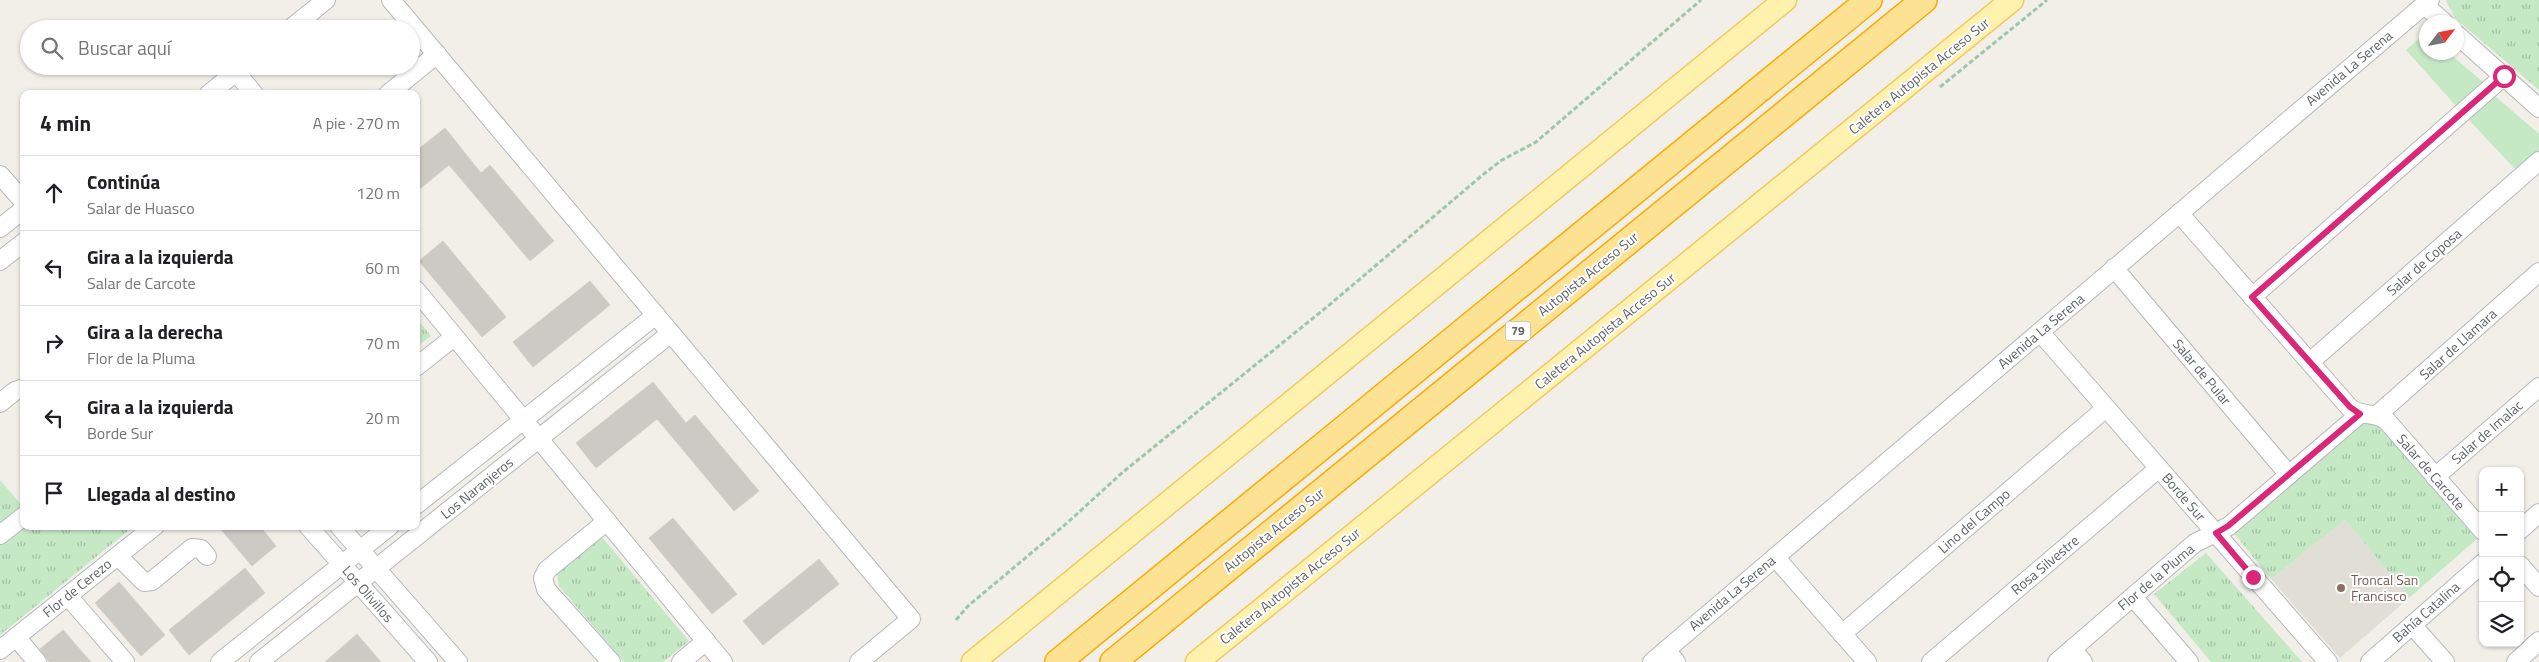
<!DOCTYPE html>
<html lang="es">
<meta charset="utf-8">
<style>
body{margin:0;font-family:"Titillium Web",sans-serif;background:#f6f6f6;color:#202124}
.controls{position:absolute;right:15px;bottom:15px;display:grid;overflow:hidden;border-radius:10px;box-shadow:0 1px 4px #0004}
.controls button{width:45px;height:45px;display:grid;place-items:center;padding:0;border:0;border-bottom:1px solid #e0e0e0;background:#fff;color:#202124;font:25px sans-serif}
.compass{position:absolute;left:2419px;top:15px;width:45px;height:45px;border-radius:50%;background:#fff;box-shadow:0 1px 4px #0004;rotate:58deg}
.stop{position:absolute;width:15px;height:15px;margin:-11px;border:4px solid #db2777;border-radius:50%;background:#fff}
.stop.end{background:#db2777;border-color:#fff;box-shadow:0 1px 5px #0008}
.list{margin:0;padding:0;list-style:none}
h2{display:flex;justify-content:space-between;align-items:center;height:65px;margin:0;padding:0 20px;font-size:21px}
h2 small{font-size:16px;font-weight:400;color:#757577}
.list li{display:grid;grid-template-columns:32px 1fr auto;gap:15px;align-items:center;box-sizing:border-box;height:75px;padding:0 20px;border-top:1px solid #e0e0e0}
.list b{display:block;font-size:19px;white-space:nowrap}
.list p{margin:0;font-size:16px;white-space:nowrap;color:#757577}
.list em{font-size:16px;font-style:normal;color:#757577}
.icon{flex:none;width:28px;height:28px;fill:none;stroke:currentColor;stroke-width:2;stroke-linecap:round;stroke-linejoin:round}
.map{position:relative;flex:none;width:2539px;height:662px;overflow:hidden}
.search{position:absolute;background:#fff;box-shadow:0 1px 4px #0004;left:20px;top:20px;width:400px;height:55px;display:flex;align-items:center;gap:12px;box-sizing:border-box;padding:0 18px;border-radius:28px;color:#757577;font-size:19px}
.panel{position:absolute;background:#fff;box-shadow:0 1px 4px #0004;left:20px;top:90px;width:400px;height:440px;border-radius:10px}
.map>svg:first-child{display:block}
.education{fill:#e1ded6}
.green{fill:#c5e8c5}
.park{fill:url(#park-tufts)}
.building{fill:#cccac5;stroke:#d6d1c6}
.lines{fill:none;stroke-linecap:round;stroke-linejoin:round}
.minor-casing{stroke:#b5b8bc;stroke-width:20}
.major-casing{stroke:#f2c960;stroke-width:25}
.highway-casing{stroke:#f9ab00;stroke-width:28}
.path{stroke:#9cc7a9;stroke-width:3;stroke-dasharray:5 2.5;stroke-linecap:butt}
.minor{stroke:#fff;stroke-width:18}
.major{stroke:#fff2af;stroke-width:22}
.highway{stroke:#fde293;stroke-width:25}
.route{stroke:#db2777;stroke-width:6}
.education-dot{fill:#8d6e63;stroke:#fff;stroke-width:2}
.labels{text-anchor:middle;stroke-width:4;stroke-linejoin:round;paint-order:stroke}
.shield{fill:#fff;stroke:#8f9295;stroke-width:1}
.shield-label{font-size:12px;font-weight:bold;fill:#5f6368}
.street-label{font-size:14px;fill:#5f6368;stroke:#fff}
.education-label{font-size:14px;fill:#785e54;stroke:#fff;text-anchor:start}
</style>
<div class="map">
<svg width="2539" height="662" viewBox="0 0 2539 662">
<defs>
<pattern id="park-tufts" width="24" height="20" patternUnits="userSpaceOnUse" patternTransform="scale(1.25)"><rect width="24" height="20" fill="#c5e8c5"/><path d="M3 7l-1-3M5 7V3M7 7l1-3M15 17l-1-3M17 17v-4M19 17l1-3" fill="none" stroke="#a3c0a4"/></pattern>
</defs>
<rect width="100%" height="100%" fill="#f1efe8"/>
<polygon class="education" points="2345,520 2410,597 2340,658 2271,579"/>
<g class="green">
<polygon points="2426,33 2426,52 2449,53 2484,83 2457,107 2406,50"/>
<polygon points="2495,96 2539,134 2539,153 2517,171 2468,119"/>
</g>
<g class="park">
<polygon points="2447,0 2539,0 2539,90 2455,18 2446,1"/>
<polygon points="416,318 431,336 416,347"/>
<polygon points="2361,421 2376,422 2477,539 2410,597 2345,520 2271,579 2233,532"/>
<polygon points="0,480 24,508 24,526 134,526 0,635"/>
<polygon points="601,536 689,641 663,662 624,662 559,586 557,574"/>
<polygon points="2206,553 2302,662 2211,662 2154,594"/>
</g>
<g class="building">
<polygon points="445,128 481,173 490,165 554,241 530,261 449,165 416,192 416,151"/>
<polygon points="443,241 506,317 482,337 419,261"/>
<polygon points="590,281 610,305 533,367 513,342"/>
<polygon points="653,382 686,423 695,415 759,491 734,511 657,419 596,468 576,443"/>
<polygon points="673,518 737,594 712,614 649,538"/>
<polygon points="218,526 260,526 276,546 252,566"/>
<polygon points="819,559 839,584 763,645 743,621"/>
<polygon points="245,568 265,593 189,655 169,630"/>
<polygon points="119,582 165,635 141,656 95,603"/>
<polygon points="63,630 91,662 49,662 40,649"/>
<polygon points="357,634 381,662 325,662"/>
</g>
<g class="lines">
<g class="minor-casing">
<g id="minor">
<polyline points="391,0 911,619 859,662"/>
<polyline points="2424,5 2444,22"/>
<polyline points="290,29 326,0"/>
<polyline points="2456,34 2539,108"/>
<polyline points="236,72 254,94"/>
<polyline points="209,94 243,66"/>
<polyline points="388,94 437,54"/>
<polyline points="0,175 24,202"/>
<path d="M2179 213 2349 407C2361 418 2375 411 2387 421L2483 531"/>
<polyline points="0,228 24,209"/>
<polyline points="0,261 24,242"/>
<polyline points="2114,268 2289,475"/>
<polyline points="416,290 723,662"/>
<polyline points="2252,297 2504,76"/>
<polyline points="2040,332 2328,662"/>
<polyline points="2310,362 2539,161"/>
<polyline points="416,367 454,337"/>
<polyline points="0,403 15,391 24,388"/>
<polyline points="2377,415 2539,272"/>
<polyline points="2435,477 2539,387"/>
<polyline points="416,505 656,315"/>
<polyline points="607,521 547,570 543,578 546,589 611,662"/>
<polyline points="308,526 428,662"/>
<polyline points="339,526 458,662"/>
<polyline points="2520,530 2539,513"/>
<polyline points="0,535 24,516"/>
<polyline points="118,556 144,582 152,581 192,548 201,549 207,556"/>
<polyline points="1775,557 1867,662"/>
<polyline points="2520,565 2539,587"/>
<polyline points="68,596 125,662"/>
<polyline points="2133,597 2189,662"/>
<polyline points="2412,625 2445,662"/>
<polyline points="1842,634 2106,408"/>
<polyline points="16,637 37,662"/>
<polyline points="2072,649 2083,662"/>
<polyline points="0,650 155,526"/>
<polyline points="1666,650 1676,662"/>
<polyline points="220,662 390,526"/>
<polyline points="259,662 671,333"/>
<polyline points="681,662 706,641"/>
<polyline points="1652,662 2430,0"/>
<polyline points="1931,662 2159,468"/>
<polyline points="2057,662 2195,543 2229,526 2360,414"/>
<polyline points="2370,662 2483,563"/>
<polyline points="2516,662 2539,641"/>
</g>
</g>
<g class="major-casing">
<g id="major">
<polyline points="973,662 1785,0"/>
<polyline points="1197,662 2012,0"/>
</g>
</g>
<g class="highway-casing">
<g id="highway">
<polyline points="1058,662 1869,0"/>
<polyline points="1113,662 1924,0"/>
</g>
</g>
<g class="path">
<polyline points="1940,87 2047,0"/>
<polyline points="956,620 968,606 1067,523 1123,472 1328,306 1485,173 1502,160 1536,142 1701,0"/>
</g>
<use href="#minor" class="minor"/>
<use href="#major" class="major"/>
<use href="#highway" class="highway"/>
</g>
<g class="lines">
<polyline class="route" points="2253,577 2216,533 2228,526 2360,414 2350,407 2252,297 2504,76"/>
</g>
<circle class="education-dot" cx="2341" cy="588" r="5"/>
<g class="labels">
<rect class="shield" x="1505.5" y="321.5" width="25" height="19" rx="4"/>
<g class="shield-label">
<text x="1518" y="335">79</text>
</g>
<g class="street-label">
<text transform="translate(2349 68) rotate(-40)" y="5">Avenida La Serena</text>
<text transform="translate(1919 76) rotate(-39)" y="5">Caletera Autopista Acceso Sur</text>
<text transform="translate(2424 262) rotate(-41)" y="5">Salar de Coposa</text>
<text transform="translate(1588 274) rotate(-39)" y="5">Autopista Acceso Sur</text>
<text transform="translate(1605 331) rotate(-39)" y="5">Caletera Autopista Acceso Sur</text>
<text transform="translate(2041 331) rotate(-40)" y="5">Avenida La Serena</text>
<text transform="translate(2458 344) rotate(-42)" y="5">Salar de Llamara</text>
<text transform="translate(2202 372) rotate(50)" y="5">Salar de Pular</text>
<text transform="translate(2487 432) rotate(-41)" y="5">Salar de Imalac</text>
<text transform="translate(2431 472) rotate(49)" y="5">Salar de Carcote</text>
<text transform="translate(477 488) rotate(-39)" y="5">Los Naranjeros</text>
<text transform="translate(2184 497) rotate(49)" y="5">Borde Sur</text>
<text transform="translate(1974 521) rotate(-41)" y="5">Lino del Campo</text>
<text transform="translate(1274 530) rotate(-39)" y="5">Autopista Acceso Sur</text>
<text transform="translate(2045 565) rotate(-40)" y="5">Rosa Silvestre</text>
<text transform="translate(2156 577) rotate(-40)" y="5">Flor de la Pluma</text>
<text transform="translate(1290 586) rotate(-39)" y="5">Caletera Autopista Acceso Sur</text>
<text transform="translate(77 588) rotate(-39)" y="5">Flor de Cerezo</text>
<text transform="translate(1732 593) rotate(-40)" y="5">Avenida La Serena</text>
<text transform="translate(368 594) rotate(49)" y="5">Los Olivillos</text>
<text transform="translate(2426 612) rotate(-41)" y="5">Bahía Catalina</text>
</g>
<g class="education-label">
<text x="2351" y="585">Troncal San<tspan x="2351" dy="16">Francisco</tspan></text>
</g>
</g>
</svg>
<div class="controls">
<button>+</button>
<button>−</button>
<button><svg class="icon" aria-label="locate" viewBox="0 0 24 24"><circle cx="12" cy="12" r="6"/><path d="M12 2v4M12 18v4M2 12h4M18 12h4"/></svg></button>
<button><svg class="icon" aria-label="layers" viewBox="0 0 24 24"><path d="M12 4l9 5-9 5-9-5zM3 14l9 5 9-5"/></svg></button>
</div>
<svg class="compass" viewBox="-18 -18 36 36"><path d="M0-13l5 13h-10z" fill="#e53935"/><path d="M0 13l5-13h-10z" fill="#757577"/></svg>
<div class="stop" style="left:2504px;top:76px"></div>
<div class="stop end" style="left:2253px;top:577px"></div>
<div class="search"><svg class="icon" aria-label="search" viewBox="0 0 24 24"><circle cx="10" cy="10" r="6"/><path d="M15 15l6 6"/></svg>Buscar aquí</div>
<section class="panel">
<h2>4 min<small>A pie · 270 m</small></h2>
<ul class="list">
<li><svg class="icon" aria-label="ahead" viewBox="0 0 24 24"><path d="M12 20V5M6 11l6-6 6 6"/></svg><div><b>Continúa</b><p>Salar de Huasco</p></div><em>120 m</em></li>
<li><svg class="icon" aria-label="left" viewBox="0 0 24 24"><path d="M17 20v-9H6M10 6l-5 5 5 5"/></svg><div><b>Gira a la izquierda</b><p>Salar de Carcote</p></div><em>60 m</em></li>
<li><svg class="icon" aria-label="right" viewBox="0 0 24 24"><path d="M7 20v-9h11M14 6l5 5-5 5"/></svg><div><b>Gira a la derecha</b><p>Flor de la Pluma</p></div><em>70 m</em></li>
<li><svg class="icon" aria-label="left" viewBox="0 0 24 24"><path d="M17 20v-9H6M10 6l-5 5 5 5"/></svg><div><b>Gira a la izquierda</b><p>Borde Sur</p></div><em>20 m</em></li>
<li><svg class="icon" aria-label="arrive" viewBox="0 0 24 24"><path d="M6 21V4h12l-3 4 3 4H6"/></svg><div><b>Llegada al destino</b></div></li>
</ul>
</section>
</div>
